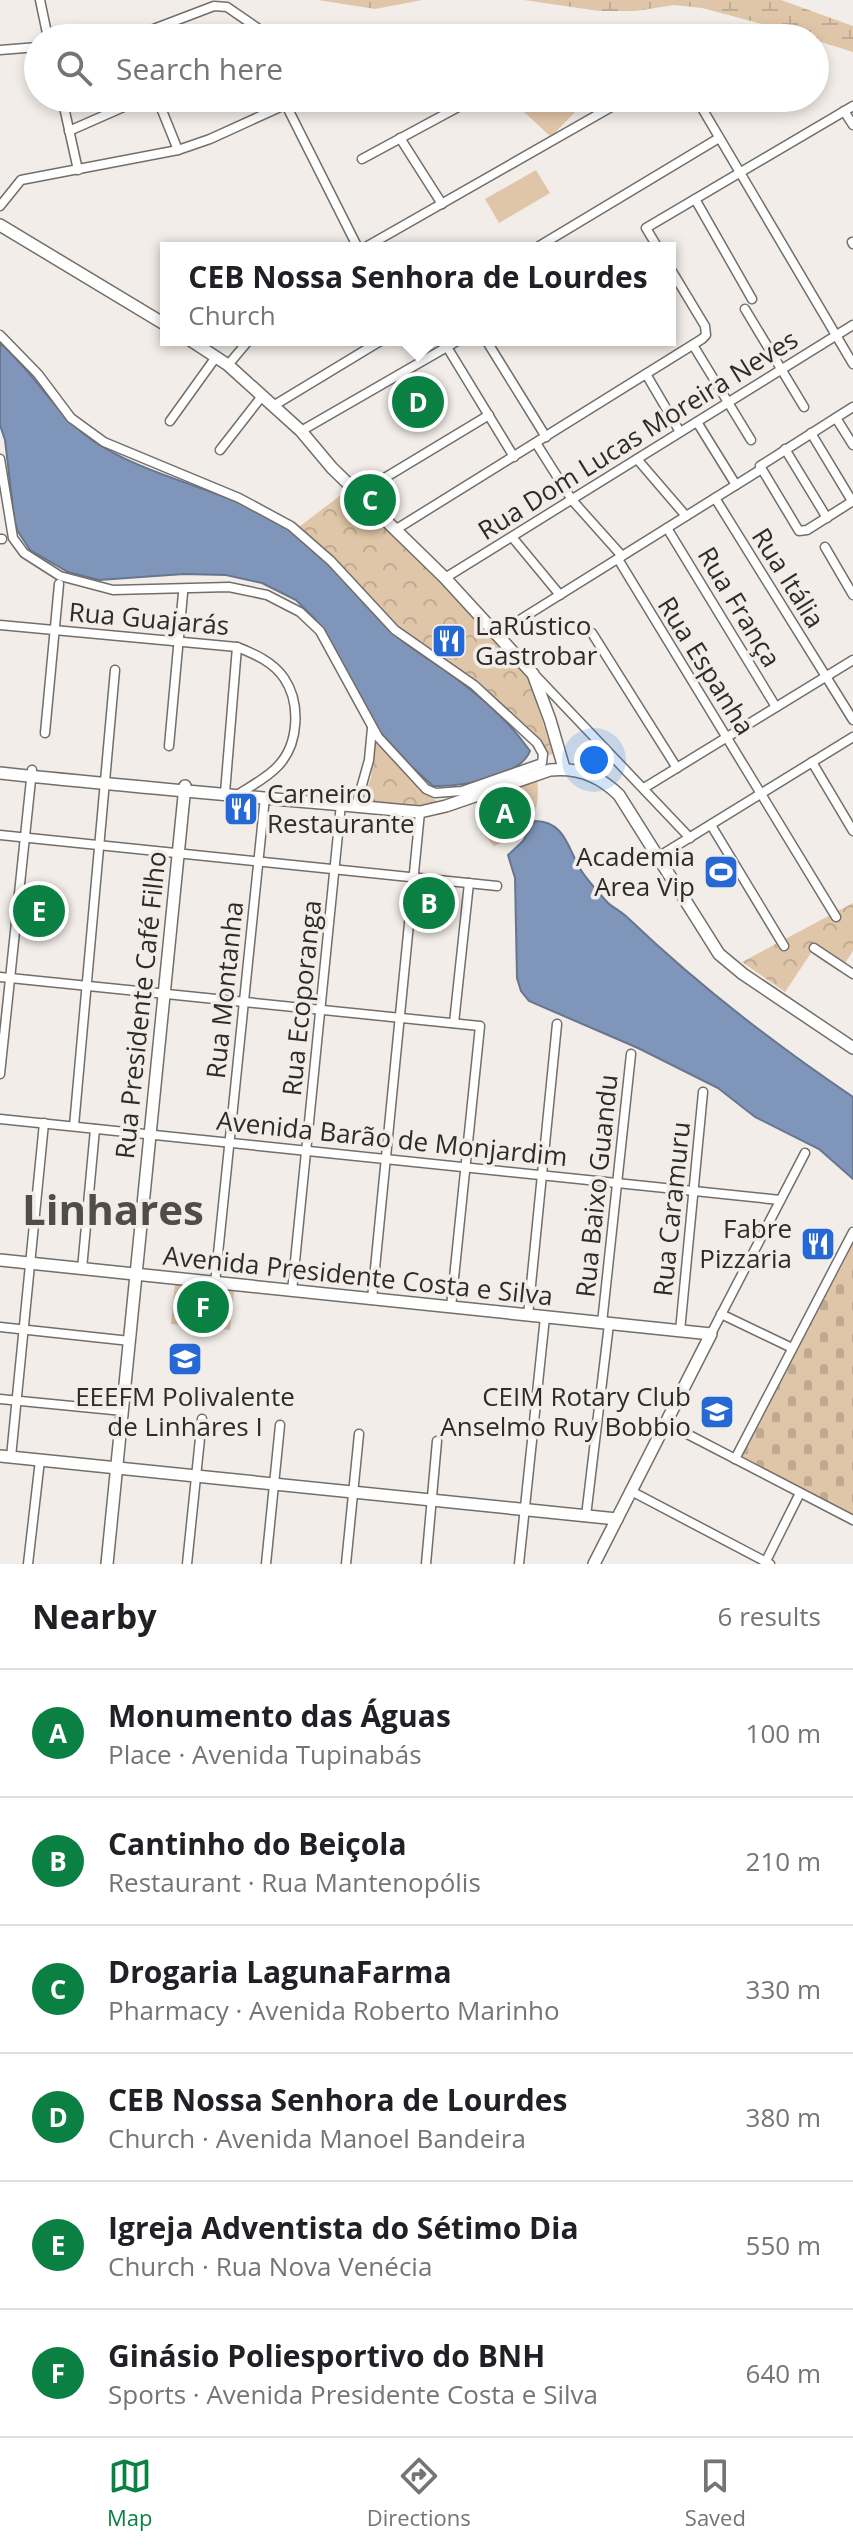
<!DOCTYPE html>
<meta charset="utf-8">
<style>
body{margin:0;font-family:"Open Sans",sans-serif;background:#f6f6f6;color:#202124}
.you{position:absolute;left:594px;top:760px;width:28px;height:28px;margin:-20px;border:6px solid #fff;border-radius:50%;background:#1a73e8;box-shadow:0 0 0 12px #1a73e833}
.badge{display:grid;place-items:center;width:52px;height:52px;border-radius:50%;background:#0b8043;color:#fff;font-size:26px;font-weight:700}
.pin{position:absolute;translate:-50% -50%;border:4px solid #fff;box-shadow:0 2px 8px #0006}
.popup{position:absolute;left:160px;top:242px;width:516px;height:104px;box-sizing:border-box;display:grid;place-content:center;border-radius:0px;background:#fff;filter:drop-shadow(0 2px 6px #0005);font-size:26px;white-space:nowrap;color:#757577}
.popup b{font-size:30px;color:#202124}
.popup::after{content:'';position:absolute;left:50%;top:100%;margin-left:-16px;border:16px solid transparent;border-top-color:#fff}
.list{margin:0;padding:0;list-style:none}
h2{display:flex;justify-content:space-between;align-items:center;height:104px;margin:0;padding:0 32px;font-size:34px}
h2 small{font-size:26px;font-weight:400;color:#757577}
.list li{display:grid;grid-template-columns:52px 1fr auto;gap:24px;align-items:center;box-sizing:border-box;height:128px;padding:0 32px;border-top:2px solid #e0e0e0}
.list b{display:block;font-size:30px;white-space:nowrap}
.list p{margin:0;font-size:26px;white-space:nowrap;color:#757577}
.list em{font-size:26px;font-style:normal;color:#757577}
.icon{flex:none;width:44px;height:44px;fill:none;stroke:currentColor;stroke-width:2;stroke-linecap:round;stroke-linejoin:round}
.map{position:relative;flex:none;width:853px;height:1564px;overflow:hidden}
.search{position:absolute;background:#fff;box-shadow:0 4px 12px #0003;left:24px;right:24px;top:24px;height:88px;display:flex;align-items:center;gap:20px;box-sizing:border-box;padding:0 28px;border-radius:44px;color:#757577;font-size:30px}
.sheet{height:872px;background:#fff}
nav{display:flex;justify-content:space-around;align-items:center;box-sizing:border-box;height:112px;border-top:2px solid #e0e0e0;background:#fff;font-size:22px;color:#757577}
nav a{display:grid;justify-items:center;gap:4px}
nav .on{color:#0b8043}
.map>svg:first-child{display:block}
.grass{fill:#e0c6a8}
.wetland{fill:url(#wetland-marsh)}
.cemetery{fill:url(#cemetery-stones)}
.park{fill:url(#park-crowns)}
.water{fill:#7f95b9;stroke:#67768e;stroke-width:2}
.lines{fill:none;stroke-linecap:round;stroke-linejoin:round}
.street-casing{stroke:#726e69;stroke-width:11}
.secondary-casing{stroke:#726e69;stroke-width:14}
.street{stroke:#fff;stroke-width:8}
.secondary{stroke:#fff;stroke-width:11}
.labels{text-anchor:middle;stroke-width:7;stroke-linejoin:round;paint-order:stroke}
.street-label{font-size:26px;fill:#2e2c2a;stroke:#f2ede8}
.poi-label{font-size:26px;fill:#2e2c2a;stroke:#f2ede8;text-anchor:end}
.town-label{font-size:42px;font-weight:bold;fill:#504c48;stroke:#f2ede8}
</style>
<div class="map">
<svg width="853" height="1564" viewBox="0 0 853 1564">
<defs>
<pattern id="wetland-marsh" width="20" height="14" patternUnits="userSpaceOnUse" patternTransform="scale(2)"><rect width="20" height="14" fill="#e0c6a8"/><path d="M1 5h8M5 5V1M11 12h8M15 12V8" fill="none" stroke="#c0aa91"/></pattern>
<pattern id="cemetery-stones" width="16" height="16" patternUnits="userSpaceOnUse" patternTransform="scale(2)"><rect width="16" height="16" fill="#e0c6a8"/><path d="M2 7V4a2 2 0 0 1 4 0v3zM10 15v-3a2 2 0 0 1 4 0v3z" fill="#c0aa91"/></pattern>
<pattern id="park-crowns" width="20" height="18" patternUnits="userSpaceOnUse" patternTransform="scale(2)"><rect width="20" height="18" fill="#e0c6a8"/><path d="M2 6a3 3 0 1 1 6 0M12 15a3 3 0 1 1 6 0" fill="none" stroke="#c0aa91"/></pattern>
</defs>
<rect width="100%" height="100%" fill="#f2ede8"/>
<g class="grass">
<polygon points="509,98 559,98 575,112 551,137"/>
<polygon points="536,170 550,193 499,223 485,199"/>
<path d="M537 779C542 815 527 833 494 846L481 832 476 801Z"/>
<polygon points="175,1284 234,1290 230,1330 171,1324"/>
</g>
<g class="wetland">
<polygon points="318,0 422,0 375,9"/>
<polygon points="524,0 781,0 853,26 853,52 815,40 815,38 702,8 674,5 636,11 599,11"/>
</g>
<polygon class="cemetery" points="853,1244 853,1515 742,1457"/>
<g class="park">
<polygon points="346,491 447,588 529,679 553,754 549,755 529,729 477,682 398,627 337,562 299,527"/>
<polygon points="375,741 418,787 438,802 412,806 362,801 371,778"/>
<polygon points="853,903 853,951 839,972 811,953 785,992 742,962"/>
</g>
<g class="water">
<path d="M0 343C34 372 55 414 92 440 146 477 221 488 280 523 325 551 355 598 393 633 414 652 440 665 462 683 487 702 512 725 530 751 520 777 459 787 433 786L411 766 378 730 316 620 296 600 262 583 226 575 184 574 99 580 68 572 30 550 17 530 14 517 5 440 0 425Z"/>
<path d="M535 821C565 821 568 849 581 870 586 879 601 895 608 903 614 908 622 912 628 918 697 984 773 1043 853 1097V1179L819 1149 755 1117 718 1088 638 1048 529 1001 521 991 517 978 515 878 508 855 523 841Z"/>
</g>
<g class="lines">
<g class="street-casing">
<g id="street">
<polyline points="40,0 48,38"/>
<polyline points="130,38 214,6 227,7 272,38"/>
<polyline points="0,50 38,47"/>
<polyline points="62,98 78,170"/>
<polyline points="157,98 178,150"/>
<polyline points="696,98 853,364"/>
<polyline points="286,105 358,248"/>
<polyline points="844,111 853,125"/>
<polyline points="69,131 144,98"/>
<polyline points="400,138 442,204"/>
<polyline points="362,159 475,98"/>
<polyline points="695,199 752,299"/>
<polyline points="0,206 21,180 178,150 210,139 300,98"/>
<polyline points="852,242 853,244"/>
<polyline points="364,248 627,98"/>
<polyline points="536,248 719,138"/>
<polyline points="658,248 646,228 853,106"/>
<polyline points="745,309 804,407"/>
<polyline points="0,335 38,374 71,418 104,442 239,498 291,526 331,561 395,630 474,685 511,719 537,743 543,754 542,763 462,791 435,793 426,789 378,737 320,631 300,612 267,595 229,587 113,590 60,576 24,553 13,538 0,459"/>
<polyline points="486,340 546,437"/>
<polyline points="693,345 751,440"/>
<polyline points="447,347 514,457"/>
<polyline points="228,365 249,340"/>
<polyline points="646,374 680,432"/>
<polyline points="273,406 382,340"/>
<polyline points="853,407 760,466 799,531 807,530 853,501"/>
<polyline points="836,418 853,445"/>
<polyline points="170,421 216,357"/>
<polyline points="697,422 736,485"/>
<polyline points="301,431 459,340"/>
<polyline points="811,433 852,501"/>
<polyline points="536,443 572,500 622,556"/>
<polyline points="785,449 827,518"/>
<polyline points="220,450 262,396"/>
<polyline points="637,459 686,516"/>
<polyline points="358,494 489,415"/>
<polyline points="715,498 853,720"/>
<polyline points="667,528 776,707"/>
<polyline points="395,530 702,339 706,335 705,326 670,268"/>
<polyline points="512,537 560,595"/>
<polyline points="0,539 2,539"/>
<polyline points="825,547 853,595"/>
<polyline points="618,559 836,917"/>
<polyline points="445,578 853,325"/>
<path d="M0 625 237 647C255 654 273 662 284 678 301 703 299 744 278 766 267 778 251 786 237 795"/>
<polyline points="592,633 677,768"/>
<polyline points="497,634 760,470"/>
<polyline points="536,676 690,838"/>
<polyline points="45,733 59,584"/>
<polyline points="169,746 183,593"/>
<polyline points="812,762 853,831"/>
<polyline points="644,788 853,660"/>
<polyline points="225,793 237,647"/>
<polyline points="356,806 369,760 372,728"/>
<polyline points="711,825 784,946"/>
<polyline points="0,835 497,886"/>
<polyline points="658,857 853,737"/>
<polyline points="814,948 853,974"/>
<polyline points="0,977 480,1026 451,1307"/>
<polyline points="454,1023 469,883"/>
<polyline points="0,1074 32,770"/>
<polyline points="0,1119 780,1200"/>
<polyline points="74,1126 115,670"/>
<polyline points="82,1269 95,1129"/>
<polyline points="215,1283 265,797"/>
<polyline points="292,1291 341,804"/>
<polyline points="372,1299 420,812"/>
<polyline points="721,1314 792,1348"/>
<polyline points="528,1315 557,1024"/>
<polyline points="602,1323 631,1054"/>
<polyline points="0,1327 130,1341"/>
<polyline points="680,1331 703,1092"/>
<polyline points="711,1334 805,1153"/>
<polyline points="0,1399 123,1411"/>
<polyline points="666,1423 853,1520"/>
<polyline points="11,1457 44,1123"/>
<polyline points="735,1459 853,1232"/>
<polyline points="631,1491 770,1564"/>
<polyline points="586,1516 609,1324"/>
<polyline points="765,1563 800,1493"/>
<polyline points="28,1564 40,1460"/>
<polyline points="187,1564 202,1419"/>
<polyline points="266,1564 280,1425"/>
<polyline points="346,1564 359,1434"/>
<polyline points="426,1564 437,1441"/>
<polyline points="519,1564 545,1317"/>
</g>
</g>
<g class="secondary-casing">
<g id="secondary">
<polyline points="0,225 166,325"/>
<polyline points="190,340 228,365 301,431 332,468 445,578 533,674 550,720 564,768"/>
<path d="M0 773C140 788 280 799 420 812L446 806 550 770C577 767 600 776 619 795L719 954 743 974 853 1048"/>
<polyline points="0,1260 711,1334 594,1564"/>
<polyline points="0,1456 617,1519"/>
<polyline points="107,1564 185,786"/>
</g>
</g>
<use href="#street" class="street"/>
<use href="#secondary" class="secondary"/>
</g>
<defs>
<g id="restaurant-square" transform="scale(1.8)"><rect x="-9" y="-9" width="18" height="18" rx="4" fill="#2669d5" stroke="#f2ede8"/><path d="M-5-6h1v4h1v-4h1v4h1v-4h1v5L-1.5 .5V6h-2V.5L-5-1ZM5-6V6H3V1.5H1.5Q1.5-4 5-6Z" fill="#fff"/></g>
<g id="stadium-square" transform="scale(1.8)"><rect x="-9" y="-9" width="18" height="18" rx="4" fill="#2669d5" stroke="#f2ede8"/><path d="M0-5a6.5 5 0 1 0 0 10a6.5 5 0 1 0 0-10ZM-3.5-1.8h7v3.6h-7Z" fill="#fff"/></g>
<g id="school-square" transform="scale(1.8)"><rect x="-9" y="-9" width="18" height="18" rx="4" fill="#2669d5" stroke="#f2ede8"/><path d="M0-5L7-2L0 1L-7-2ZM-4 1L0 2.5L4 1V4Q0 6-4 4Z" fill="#fff"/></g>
</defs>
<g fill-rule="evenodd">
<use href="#restaurant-square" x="449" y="641"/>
<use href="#restaurant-square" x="241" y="809"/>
<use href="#stadium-square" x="721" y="872"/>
<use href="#restaurant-square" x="818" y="1244"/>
<use href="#school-square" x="185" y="1359"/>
<use href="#school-square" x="717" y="1412"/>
</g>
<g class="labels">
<g class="street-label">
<text transform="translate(638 435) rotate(-32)" y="9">Rua Dom Lucas Moreira Neves</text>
<text transform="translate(788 578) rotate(58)" y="9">Rua Itália</text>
<text transform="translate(739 607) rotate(59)" y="9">Rua França</text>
<text transform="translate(149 619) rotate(5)" y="9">Rua Guajarás</text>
<text transform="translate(706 666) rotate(58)" y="9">Rua Espanha</text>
<text transform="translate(225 990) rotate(-84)" y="9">Rua Montanha</text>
<text transform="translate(302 998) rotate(-84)" y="9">Rua Ecoporanga</text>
<text transform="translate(141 1005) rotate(-84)" y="9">Rua Presidente Café Filho</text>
<text transform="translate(392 1139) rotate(6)" y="9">Avenida Barão de Monjardim</text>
<text transform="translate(597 1186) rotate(-84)" y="9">Rua Baixo Guandu</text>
<text transform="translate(672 1209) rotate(-84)" y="9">Rua Caramuru</text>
<text transform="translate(358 1276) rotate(6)" y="9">Avenida Presidente Costa e Silva</text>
</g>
<g class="poi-label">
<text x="475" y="635" text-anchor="start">LaRústico<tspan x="475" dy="30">Gastrobar</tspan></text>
<text x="267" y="803" text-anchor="start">Carneiro<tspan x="267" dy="30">Restaurante</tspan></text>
<text x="695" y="866">Academia<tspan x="695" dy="30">Area Vip</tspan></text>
<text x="792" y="1238">Fabre<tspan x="792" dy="30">Pizzaria</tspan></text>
<text x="185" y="1406" text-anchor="middle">EEEFM Polivalente<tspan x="185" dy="30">de Linhares I</tspan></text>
<text x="691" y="1406">CEIM Rotary Club<tspan x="691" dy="30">Anselmo Ruy Bobbio</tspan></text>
</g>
<g class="town-label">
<text x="113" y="1225">Linhares</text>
</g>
</g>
</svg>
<div class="you"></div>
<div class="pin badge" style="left:505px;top:813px">A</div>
<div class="pin badge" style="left:429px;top:903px">B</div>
<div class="pin badge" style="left:370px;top:500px">C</div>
<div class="pin badge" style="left:418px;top:402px">D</div>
<div class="popup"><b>CEB Nossa Senhora de Lourdes</b>Church</div>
<div class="pin badge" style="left:39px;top:911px">E</div>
<div class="pin badge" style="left:203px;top:1307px">F</div>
<div class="search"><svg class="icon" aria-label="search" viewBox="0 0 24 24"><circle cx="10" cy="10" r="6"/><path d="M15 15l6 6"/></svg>Search here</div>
</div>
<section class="sheet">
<h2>Nearby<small>6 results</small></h2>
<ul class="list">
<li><span class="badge">A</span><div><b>Monumento das Águas</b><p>Place · Avenida Tupinabás</p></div><em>100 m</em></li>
<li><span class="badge">B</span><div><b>Cantinho do Beiçola</b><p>Restaurant · Rua Mantenopólis</p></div><em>210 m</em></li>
<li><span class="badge">C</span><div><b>Drogaria LagunaFarma</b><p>Pharmacy · Avenida Roberto Marinho</p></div><em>330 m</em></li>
<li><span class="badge">D</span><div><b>CEB Nossa Senhora de Lourdes</b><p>Church · Avenida Manoel Bandeira</p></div><em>380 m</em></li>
<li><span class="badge">E</span><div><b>Igreja Adventista do Sétimo Dia</b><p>Church · Rua Nova Venécia</p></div><em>550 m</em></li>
<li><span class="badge">F</span><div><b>Ginásio Poliesportivo do BNH</b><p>Sports · Avenida Presidente Costa e Silva</p></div><em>640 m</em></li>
</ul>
</section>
<nav>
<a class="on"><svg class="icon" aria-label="map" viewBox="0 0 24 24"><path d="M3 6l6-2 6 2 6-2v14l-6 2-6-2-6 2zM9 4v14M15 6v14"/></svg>Map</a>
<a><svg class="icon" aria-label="directions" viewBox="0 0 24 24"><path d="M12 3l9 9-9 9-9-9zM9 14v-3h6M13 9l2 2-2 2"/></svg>Directions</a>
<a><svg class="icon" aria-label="saved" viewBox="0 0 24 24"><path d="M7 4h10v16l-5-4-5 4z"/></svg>Saved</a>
</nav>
